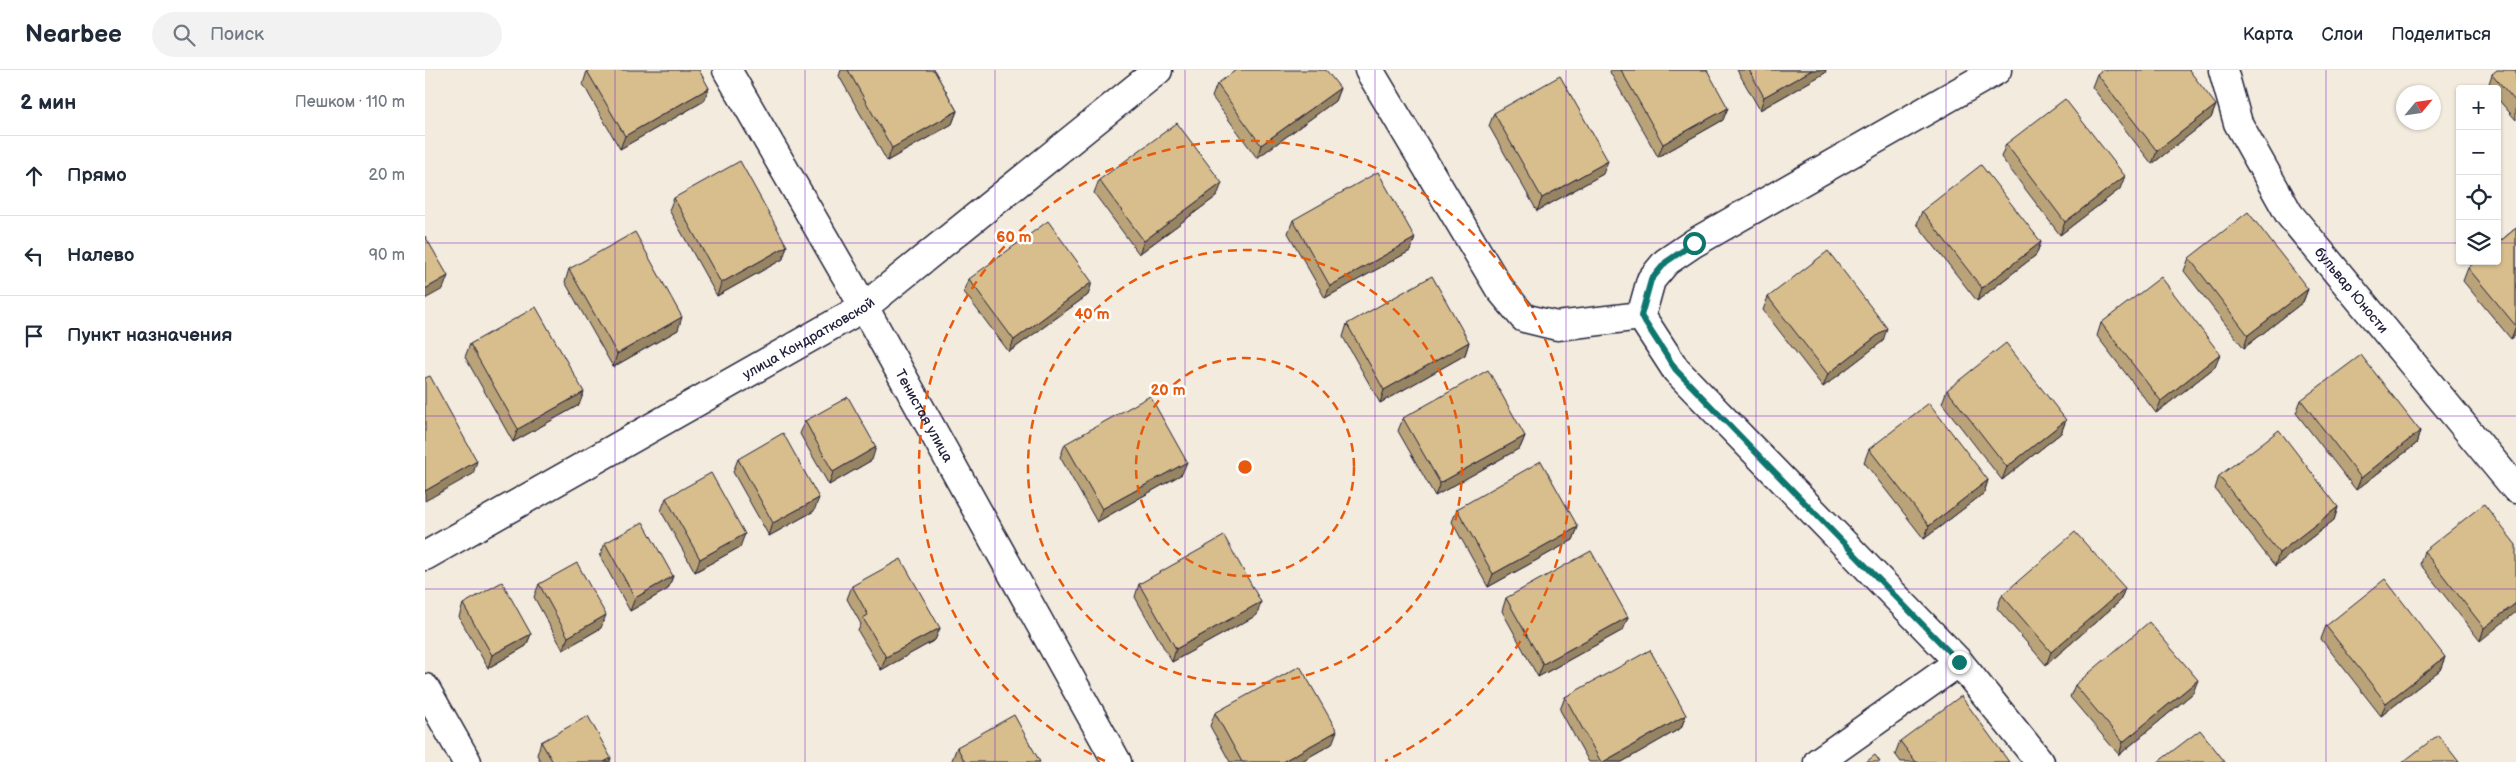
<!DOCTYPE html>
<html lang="ru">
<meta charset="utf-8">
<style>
body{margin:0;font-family:"Balsamiq Sans",sans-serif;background:#f2f2f3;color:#1f2937}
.controls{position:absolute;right:15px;top:15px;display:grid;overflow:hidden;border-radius:5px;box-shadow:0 1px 4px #0004}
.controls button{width:45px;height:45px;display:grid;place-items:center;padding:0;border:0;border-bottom:1px solid #e0e1e3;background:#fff;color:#1f2937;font:25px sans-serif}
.compass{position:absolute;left:1971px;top:15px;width:45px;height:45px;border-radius:50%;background:#fff;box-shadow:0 1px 4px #0004;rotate:61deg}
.stop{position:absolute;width:15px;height:15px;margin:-11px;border:4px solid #0f766e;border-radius:50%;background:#fff}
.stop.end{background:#0f766e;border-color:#fff;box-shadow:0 1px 5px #0008}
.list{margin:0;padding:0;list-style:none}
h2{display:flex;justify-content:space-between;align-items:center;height:65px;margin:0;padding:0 20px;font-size:21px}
h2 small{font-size:16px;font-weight:400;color:#747a83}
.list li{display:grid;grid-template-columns:32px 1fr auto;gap:15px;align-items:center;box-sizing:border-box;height:80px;padding:0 20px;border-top:1px solid #e0e1e3}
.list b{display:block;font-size:19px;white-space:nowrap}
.list em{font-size:16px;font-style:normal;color:#747a83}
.icon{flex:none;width:28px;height:28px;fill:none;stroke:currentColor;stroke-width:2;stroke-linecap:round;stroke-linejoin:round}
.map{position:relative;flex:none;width:2091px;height:692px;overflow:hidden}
header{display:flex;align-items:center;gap:30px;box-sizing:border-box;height:70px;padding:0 25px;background:#fff;border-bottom:1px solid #e0e1e3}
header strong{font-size:24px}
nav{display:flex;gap:28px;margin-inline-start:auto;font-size:18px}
.search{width:350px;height:45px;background:#f2f2f3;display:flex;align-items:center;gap:12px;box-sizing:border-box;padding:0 18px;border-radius:28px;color:#747a83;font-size:19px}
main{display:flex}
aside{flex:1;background:#fff}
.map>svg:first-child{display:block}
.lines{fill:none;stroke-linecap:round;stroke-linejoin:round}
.street-casing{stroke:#22223b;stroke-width:31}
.street{stroke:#fff;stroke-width:28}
.wall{fill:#baa379;stroke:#22223b}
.shaded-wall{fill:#978463;stroke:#22223b}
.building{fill:#d8bd8d;stroke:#22223b}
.route{stroke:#0f766e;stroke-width:6}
.grid{fill:none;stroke:#7b2cbf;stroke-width:1;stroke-opacity:0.55}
.ring{fill:none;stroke:#e8590c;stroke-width:2.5;stroke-dasharray:9 6}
.labels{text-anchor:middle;stroke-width:5;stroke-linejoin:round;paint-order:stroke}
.street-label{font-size:14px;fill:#22223b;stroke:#fff}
.centre{fill:#e8590c;stroke:#fff;stroke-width:2.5}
.ring-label{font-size:15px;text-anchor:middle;font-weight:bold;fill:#e8590c;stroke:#fff;stroke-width:5;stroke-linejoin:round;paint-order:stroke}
</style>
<header>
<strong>Nearbee</strong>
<div class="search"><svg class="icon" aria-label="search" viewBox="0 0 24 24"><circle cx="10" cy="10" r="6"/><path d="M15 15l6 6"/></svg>Поиск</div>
<nav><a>Карта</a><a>Слои</a><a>Поделиться</a></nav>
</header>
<main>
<aside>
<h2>2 мин<small>Пешком · 110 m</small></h2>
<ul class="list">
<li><svg class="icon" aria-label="ahead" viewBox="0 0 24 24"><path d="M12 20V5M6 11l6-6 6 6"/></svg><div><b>Прямо</b></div><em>20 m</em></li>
<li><svg class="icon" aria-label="left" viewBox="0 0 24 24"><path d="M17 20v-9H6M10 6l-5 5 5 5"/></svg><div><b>Налево</b></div><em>90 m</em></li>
<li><svg class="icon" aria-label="arrive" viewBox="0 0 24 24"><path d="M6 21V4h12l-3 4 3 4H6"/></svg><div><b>Пункт назначения</b></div></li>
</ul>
</aside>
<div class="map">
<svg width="2091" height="692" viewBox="0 0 2091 692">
<rect width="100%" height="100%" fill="#f3ebdd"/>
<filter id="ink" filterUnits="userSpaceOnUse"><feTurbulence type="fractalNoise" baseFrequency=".02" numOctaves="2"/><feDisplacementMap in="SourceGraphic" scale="10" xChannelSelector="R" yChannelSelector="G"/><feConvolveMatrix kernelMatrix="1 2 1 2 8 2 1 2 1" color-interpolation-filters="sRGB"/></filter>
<g filter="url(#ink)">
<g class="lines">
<g class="street-casing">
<g id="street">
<path id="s1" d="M302 0 439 237 692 692"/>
<polyline points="944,0 1074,218 1099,248 1132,256 1216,246"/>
<polyline points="1572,0 1269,173 1241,192 1226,210 1216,246 1251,300 1534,592 1615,692"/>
<path id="s2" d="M1798 0 1813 53 1864 144 2091 419"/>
<path id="s3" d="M0 486 439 237 733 0"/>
<polyline points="0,618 42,692"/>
<polyline points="1393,692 1534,592"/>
</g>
</g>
<use href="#street" class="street"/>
</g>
<g class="wall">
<polygon points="416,0 509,0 532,41 527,54 462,91 414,6"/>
<polygon points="1186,0 1282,0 1298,50 1233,87 1185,2"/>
<polygon points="1312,0 1401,0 1400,3 1335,40"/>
<polygon points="2091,0 2091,50 2072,28 2072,19 2064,19 2063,17 2067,4"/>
<polygon points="162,1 284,18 279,31 195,79 158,14"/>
<polygon points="1672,4 1791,35 1786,48 1727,94 1667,17"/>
<polygon points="792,14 915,18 910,31 832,88 787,27"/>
<polygon points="1069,43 1178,104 1112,141 1064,56"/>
<polygon points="1581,74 1695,119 1635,165 1576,87"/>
<polygon points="674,110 792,126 714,184 669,123"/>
<polygon points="249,128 358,189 292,226 244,140"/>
<polygon points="1497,141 1616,172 1611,185 1552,231 1492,154"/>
<polygon points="868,150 990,168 985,181 900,228 863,163"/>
<polygon points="2091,158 2091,265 2086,269 2038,211 2043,198"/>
<polygon points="1764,188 1883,219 1878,232 1819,278 1759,201"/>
<polygon points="144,199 253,260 188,297 140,212"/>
<polygon points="544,209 667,212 663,225 584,282 539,222"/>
<polygon points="1343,227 1458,271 1398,317 1338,240"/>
<polygon points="1676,253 1795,284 1790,297 1731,343 1672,266"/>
<polygon points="922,254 1044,272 1040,285 955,333 918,267"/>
<polygon points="45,274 154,335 88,372 40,287"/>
<polygon points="1522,320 1641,350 1636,363 1577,410 1517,333"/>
<polygon points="1876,330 1995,361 1991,374 1931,420 1871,343"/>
<polygon points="978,348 1100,366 1095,378 1010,426 973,361"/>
<polygon points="380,351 447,390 404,415 375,364"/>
<polygon points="640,374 757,404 672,452 635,387"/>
<polygon points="1444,379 1563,410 1559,423 1499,469 1439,392"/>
<polygon points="313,389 389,441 344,466 308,402"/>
<polygon points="1794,406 1913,437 1909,450 1850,496 1790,419"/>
<polygon points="241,428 315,477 270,502 236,441"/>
<polygon points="1032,439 1153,457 1148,470 1063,517 1027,452"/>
<polygon points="180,473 248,506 243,519 205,541 175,486"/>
<polygon points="2091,475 2055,571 1995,494 1999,481"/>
<polygon points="114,514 176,558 138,580 109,527"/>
<polygon points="714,514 832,545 747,592 710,527"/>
<polygon points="427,516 515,558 510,570 456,600 433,561 436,554 422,529"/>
<polygon points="1700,518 1695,531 1621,595 1572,538 1577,525"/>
<polygon points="1081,528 1203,547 1198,560 1113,607 1077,541"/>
<polygon points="38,534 106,564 101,576 63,598 34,547"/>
<polygon points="1901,556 2020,587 2015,600 1956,646 1896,569"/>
<polygon points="1650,615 1768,623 1694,685 1645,627"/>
<polygon points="1140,627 1261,645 1256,658 1197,692 1164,692 1135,640"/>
<polygon points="790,643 907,674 875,692 805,692 785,656"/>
<polygon points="1475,671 1584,692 1476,692 1470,684"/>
<polygon points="116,672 185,692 116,692 112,685"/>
<polygon points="532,677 615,692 528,692 527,690"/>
</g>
<g class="shaded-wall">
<polygon points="1387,0 1401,0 1400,3 1335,40 1339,27"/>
<polygon points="284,18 279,31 195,79 200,66"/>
<polygon points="915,18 910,31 832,88 836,75"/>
<polygon points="1791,35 1786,48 1727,94 1732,81"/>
<polygon points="1303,38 1298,50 1233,87 1238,74"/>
<polygon points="532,41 527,54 462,91 467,78"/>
<polygon points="1183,91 1178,104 1112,141 1117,128"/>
<polygon points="1700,106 1695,119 1635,165 1640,152"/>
<polygon points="797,113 792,126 714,184 719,171"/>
<polygon points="990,168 985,181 900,228 905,216"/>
<polygon points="1616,172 1611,185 1552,231 1557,218"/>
<polygon points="362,176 358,189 292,226 296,213"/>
<polygon points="23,206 18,219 0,229 0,219"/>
<polygon points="667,212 663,225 584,282 589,270"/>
<polygon points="1883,219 1878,232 1819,278 1823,265"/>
<polygon points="257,247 253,260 188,297 192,284"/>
<polygon points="2091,256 2091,265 2086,269"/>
<polygon points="1462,258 1458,271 1398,317 1403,304"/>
<polygon points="1044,272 1040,285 955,333 959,320"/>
<polygon points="1795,284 1790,297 1731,343 1736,331"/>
<polygon points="159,322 154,335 88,372 93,359"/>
<polygon points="1641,350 1636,363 1577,410 1582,397"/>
<polygon points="1995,361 1991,374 1931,420 1936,408"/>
<polygon points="1100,366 1095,378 1010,426 1015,413"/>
<polygon points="451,377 447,390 404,415 408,402"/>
<polygon points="52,391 48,404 0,431 0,421"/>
<polygon points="762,392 757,404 672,452 677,439"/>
<polygon points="1563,410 1559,423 1499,469 1504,456"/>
<polygon points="394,428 389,441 344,466 348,453"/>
<polygon points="1913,437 1909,450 1850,496 1854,483"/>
<polygon points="1153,457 1148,470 1063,517 1068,504"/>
<polygon points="320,464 315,477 270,502 275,489"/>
<polygon points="248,506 243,519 205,541 210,528"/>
<polygon points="1700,518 1695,531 1621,595 1626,582"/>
<polygon points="836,532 832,545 747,592 751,579"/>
<polygon points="2091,533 2091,542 2055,571 2059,558"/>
<polygon points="181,545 176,558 138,580 143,567"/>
<polygon points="1203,547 1198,560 1113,607 1118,594"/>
<polygon points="515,558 510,570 456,600 461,587"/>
<polygon points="106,564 101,576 63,598 67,585"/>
<polygon points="2020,587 2015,600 1956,646 1961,633"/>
<polygon points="1773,610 1768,623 1694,685 1698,672"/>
<polygon points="1261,645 1256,658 1197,692 1178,692"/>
<polygon points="912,661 907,674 875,692 857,692"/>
<polygon points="186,688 185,692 179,692"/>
</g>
<g class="building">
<polygon points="164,0 274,0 284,18 200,66 162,1"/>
<polygon points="423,0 509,0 532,41 467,78"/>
<polygon points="811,0 901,0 915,18 836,75 792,14"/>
<polygon points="1196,0 1282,0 1303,38 1238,74"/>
<polygon points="1324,0 1387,0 1339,27"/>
<polygon points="1677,0 1764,0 1791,35 1732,81 1672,4"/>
<polygon points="2072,0 2091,0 2091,32 2067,4"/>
<polygon points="1135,6 1183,91 1117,128 1069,43"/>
<polygon points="1640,29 1700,106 1640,152 1581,74"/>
<polygon points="752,53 797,113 719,171 674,110"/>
<polygon points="315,91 362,176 296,213 249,128"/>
<polygon points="1556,95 1616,172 1557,218 1497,141"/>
<polygon points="953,102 990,168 905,216 868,150"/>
<polygon points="1823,142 1883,219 1823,265 1764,188"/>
<polygon points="623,151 667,212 589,270 544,209"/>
<polygon points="2091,158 2091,256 2043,198 2051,191 2072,191 2072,174"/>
<polygon points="210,162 257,247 192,284 144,199"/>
<polygon points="0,166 23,206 0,219"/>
<polygon points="1403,181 1462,258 1403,304 1343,227"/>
<polygon points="1007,206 1044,272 959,320 922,254"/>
<polygon points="1736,207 1795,284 1736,331 1676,253"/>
<polygon points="111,237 159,322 93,359 45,274"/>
<polygon points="1581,273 1641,350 1582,397 1522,320"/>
<polygon points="1936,285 1995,361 1936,408 1876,330"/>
<polygon points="1063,300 1100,366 1015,413 978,348"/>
<polygon points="5,306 52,391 0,421 0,308"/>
<polygon points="725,326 762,392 677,439 640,374"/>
<polygon points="423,327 451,377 408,402 380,351"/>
<polygon points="1504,333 1563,410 1504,456 1444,379"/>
<polygon points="1854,360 1913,437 1854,483 1794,406"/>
<polygon points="358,363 394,428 348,453 313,389"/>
<polygon points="1116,391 1153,457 1068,504 1032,439"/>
<polygon points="286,403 320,464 275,489 241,428"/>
<polygon points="2059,434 2091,475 2091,533 2059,558 1999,481"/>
<polygon points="218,452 248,506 210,528 180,473"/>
<polygon points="1650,462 1700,518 1626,582 1577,525"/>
<polygon points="799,466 836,532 751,579 714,514"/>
<polygon points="1166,481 1203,547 1118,594 1081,528"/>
<polygon points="476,489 515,558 461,587 438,548 443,545 427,516"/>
<polygon points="152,493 181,545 143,567 114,514"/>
<polygon points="1960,509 2020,587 1961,633 1901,556"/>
<polygon points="77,512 106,564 67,585 38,534"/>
<polygon points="1724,552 1773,610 1698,672 1650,615"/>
<polygon points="1225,580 1261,645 1178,692 1176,692 1140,627"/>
<polygon points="875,596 912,661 857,692 817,692 790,643"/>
<polygon points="1536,626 1584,692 1491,692 1475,671"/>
<polygon points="589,645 615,692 540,692 532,677"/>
<polygon points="163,646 186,688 179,692 128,692 116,672"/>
<polygon points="1775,660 1800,692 1733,692"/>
<polygon points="2013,665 2034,692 1978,692"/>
<polygon points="1450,685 1455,692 1441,692"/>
</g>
</g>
<g class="lines" filter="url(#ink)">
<polyline class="route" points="1269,173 1241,192 1226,210 1216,246 1251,300 1534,592"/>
</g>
<path class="grid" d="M190 0V692M380 0V692M570 0V692M760 0V692M950 0V692M1141 0V692M1331 0V692M1521 0V692M1711 0V692M1901 0V692M0 173H2035M2072 173H2091M0 346H2091M0 519H2091"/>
<g class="ring">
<circle cx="820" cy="397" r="109"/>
<circle cx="820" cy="397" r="217"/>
<path d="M680 691A326 326 0 1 1 960 691"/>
</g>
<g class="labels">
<g class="street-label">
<text dy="5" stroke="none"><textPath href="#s2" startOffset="258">бульвар Юности</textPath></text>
<text dy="5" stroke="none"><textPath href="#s3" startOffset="441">улица Кондратковской</textPath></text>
<text dy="5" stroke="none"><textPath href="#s1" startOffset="398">Тенистая улица</textPath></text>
</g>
</g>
<circle cx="820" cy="397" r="8" class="centre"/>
<g class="ring-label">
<text x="589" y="172">60 m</text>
<text x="667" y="249">40 m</text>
<text x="743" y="325">20 m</text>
</g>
</svg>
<div class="controls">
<button>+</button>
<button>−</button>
<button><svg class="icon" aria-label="locate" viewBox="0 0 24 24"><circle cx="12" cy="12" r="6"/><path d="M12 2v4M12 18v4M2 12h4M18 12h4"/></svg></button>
<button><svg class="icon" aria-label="layers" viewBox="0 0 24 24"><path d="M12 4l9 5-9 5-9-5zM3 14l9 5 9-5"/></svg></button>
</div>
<svg class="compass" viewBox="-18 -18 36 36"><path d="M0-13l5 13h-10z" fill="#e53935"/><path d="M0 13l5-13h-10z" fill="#747a83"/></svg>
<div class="stop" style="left:1269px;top:173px"></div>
<div class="stop end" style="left:1534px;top:592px"></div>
</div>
</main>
